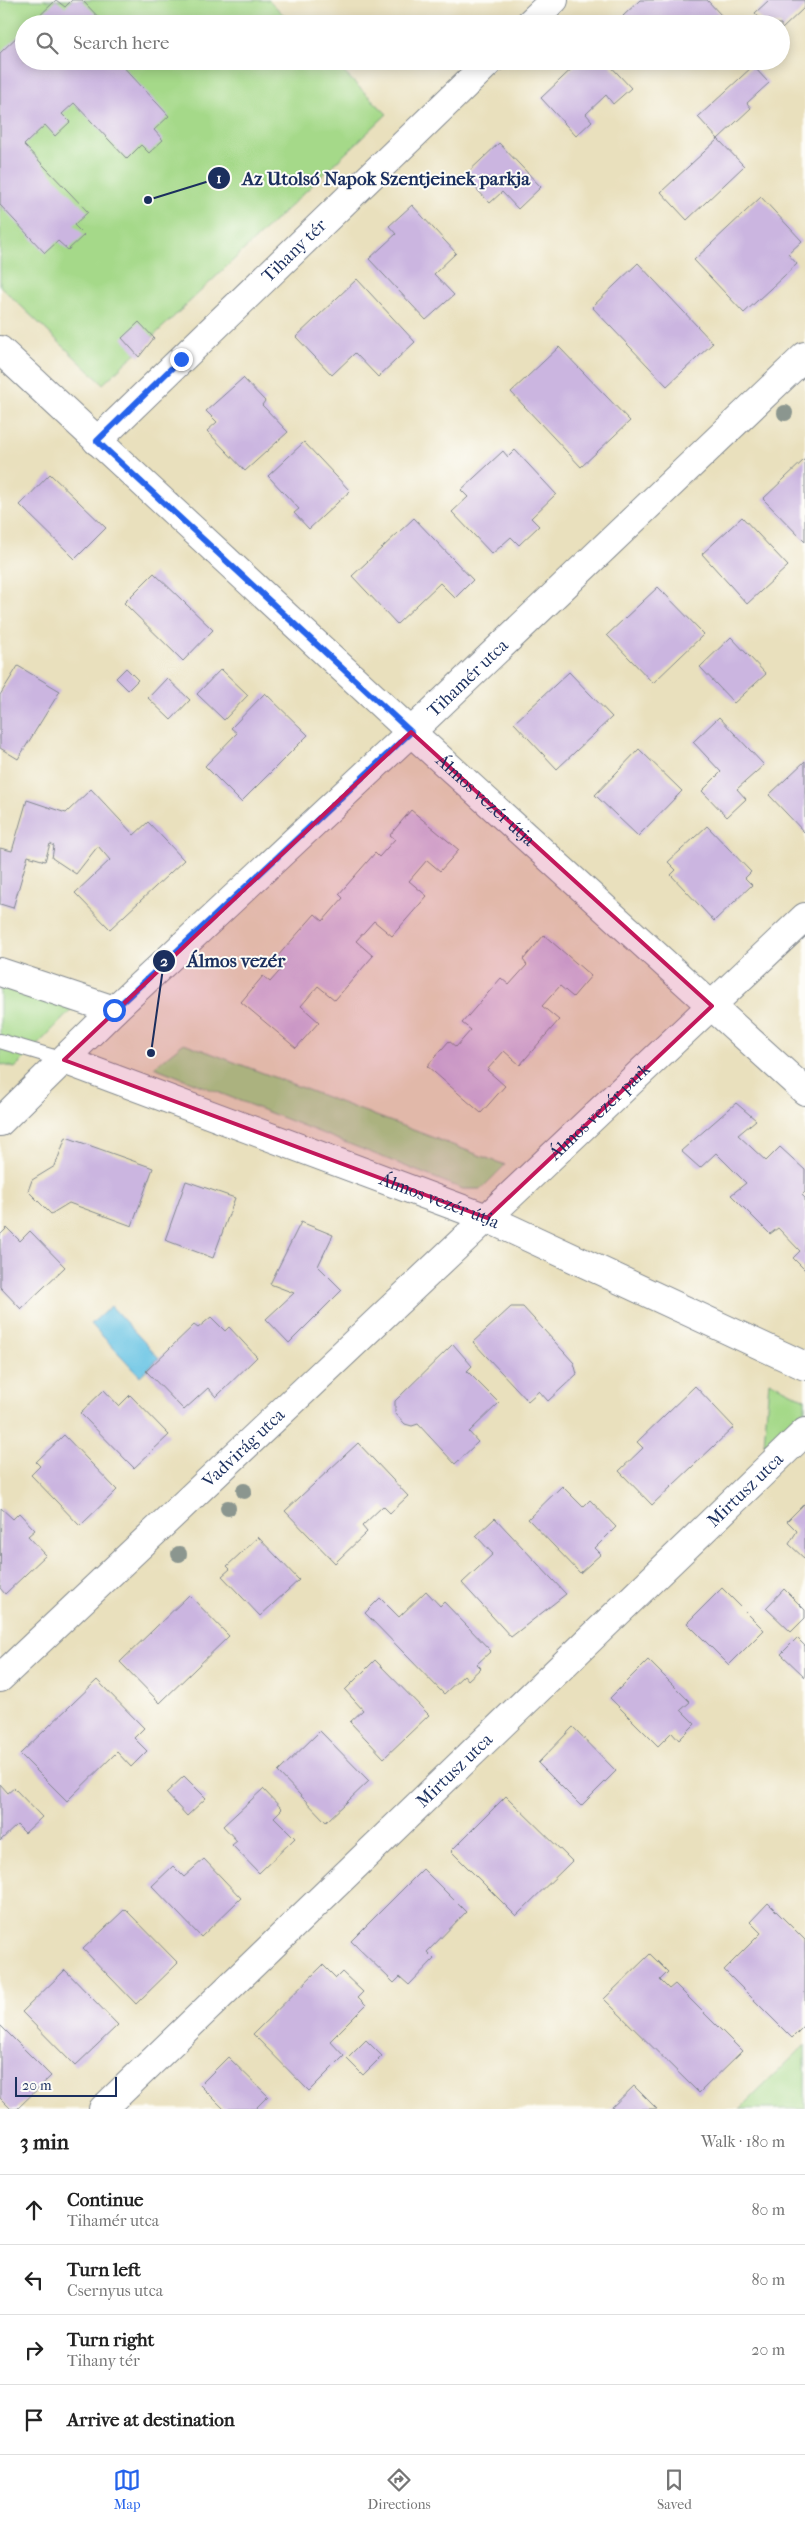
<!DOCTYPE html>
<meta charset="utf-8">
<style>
body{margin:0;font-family:"IM FELL French Canon",serif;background:#f6f6f6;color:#222}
.scale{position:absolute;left:15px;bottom:12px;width:102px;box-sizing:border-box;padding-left:5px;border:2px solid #1b2f5e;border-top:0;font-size:14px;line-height:18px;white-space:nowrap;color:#1b2f5e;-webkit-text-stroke:4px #fdfcf7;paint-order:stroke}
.stop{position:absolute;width:15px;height:15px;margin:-11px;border:4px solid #2563eb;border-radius:50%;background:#fff}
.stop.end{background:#2563eb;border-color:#fff;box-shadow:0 1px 5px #0008}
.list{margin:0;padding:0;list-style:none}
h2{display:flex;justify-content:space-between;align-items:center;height:65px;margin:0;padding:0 20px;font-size:21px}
h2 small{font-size:16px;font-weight:400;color:#767676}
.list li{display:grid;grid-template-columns:32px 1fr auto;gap:15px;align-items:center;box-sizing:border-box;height:70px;padding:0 20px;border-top:1px solid #e0e0e0}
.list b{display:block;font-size:19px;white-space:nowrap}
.list p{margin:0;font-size:16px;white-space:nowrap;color:#767676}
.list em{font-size:16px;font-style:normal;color:#767676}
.icon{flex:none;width:28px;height:28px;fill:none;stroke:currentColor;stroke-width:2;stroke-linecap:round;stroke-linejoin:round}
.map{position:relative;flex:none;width:805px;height:2109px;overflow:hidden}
.search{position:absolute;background:#fff;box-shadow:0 2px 12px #0003;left:15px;right:15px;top:15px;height:55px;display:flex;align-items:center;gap:12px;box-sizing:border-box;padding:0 18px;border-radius:28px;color:#767676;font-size:19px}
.sheet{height:345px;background:#fff}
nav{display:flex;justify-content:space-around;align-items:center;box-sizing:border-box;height:70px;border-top:1px solid #e0e0e0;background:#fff;font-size:14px;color:#767676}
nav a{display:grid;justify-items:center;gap:2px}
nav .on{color:#2563eb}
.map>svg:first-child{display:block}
.green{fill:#a5d989;stroke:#608474}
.water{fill:#66c3e4;stroke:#4079a1}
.building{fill:#cbb5e0}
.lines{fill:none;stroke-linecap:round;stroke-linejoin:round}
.lane-casing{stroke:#82888e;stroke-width:16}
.street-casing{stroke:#82888e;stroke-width:30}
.lane{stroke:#fff;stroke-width:14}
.street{stroke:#fff;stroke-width:28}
.tree{fill:#8b968f}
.route{stroke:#2563eb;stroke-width:6}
.marked{fill:#c2185b;fill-opacity:0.2;stroke:#c2185b;stroke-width:4;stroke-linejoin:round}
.labels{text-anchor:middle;stroke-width:4;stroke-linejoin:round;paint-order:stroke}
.street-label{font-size:18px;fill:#1b2f5e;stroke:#fdfcf7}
.leader{fill:none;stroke:#1b2f5e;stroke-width:2}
.callout-dot{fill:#1b2f5e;stroke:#fdfcf7;stroke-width:2}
.mark-label{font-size:15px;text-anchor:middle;font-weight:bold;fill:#fff}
.callout-label{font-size:19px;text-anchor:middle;font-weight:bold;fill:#1b2f5e;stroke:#fdfcf7;stroke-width:4;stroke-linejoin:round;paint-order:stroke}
</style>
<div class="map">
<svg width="805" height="2109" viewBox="0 0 805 2109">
<rect width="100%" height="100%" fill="#fdfcf7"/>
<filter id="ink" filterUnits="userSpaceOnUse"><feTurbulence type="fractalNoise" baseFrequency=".02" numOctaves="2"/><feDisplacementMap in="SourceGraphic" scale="10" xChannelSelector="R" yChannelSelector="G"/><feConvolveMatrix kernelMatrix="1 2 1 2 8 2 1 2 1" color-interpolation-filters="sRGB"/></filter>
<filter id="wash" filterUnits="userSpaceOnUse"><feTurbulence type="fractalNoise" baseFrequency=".0096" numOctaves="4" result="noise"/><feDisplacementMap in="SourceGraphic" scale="20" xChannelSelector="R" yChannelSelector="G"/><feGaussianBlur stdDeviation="1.12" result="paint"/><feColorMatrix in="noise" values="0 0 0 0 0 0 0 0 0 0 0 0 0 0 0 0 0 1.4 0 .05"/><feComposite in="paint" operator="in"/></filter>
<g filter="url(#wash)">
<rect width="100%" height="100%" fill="#e9e0bd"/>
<g class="green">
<polygon points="0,0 269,0 293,24 24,24 24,61 332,61 387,114 103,384 0,286"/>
<polygon points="0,972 82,999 15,1068 0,1064"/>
<polygon points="184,1043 505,1165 481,1189 463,1189 154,1067"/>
<polygon points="769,1381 805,1399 805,1414 764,1444"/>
<polygon points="805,2045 805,2109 740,2109"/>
</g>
<polygon class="water" points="111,1306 159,1358 140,1376 91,1324"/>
<g id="blocks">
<g class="building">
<polygon points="56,0 65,7 72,0 82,0 105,24 31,24"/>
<polygon points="640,0 707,0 722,16 713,24 631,24 623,16"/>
<polygon points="769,0 804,0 805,7 781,30 781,24 765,24 755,13"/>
<polygon points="24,30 24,61 118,61 169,116 154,130 163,140 149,153 141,145 127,159 74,103 62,114 70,122 55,136 45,125 24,145 88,212 74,225 84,235 68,250 58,241 45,253 0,205 0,53"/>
<polygon points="580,61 606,61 631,88 613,104 606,95 586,114 592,121 576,136 541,98"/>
<polygon points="753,66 769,83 747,103 751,108 718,139 698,117"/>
<polygon points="718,139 744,166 687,220 661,192"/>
<polygon points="499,143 541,187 518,209 502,192 490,203 464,176"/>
<polygon points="761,197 802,241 788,254 797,264 744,313 694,260"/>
<polygon points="412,205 456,253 434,274 454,295 426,320 369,259 396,234 389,226"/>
<polygon points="638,263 713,343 667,386 592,307"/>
<polygon points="357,279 415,342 378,377 355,353 332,375 296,337"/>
<polygon points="139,322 154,338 139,357 122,338"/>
<polygon points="559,347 630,421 581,467 511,392"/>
<polygon points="243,378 265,401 262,405 288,432 245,471 207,431 217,422 206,411"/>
<polygon points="304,442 350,491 309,529 294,513 299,509 268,476"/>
<polygon points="515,450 556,494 531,518 539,526 519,545 511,537 492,554 452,512 468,497 461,490 503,451 508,457"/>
<polygon points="805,459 805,542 763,499"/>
<polygon points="50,474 106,528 75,559 20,505"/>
<polygon points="742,517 788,566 747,604 702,554"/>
<polygon points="414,518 473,580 455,598 440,583 397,624 352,576"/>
<polygon points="154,573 213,630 183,661 124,603"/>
<polygon points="658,587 704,634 653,683 607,635"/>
<polygon points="731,637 766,674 734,703 700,667"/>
<polygon points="18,666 60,691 18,759 0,748 0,695"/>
<polygon points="126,668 138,680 128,690 116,678"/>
<polygon points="221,669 248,695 224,720 197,694"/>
<polygon points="569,672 612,717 557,769 514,723"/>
<polygon points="167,678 190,700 171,720 148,698"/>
<polygon points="265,693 308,735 241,802 205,766 237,733 231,728"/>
<polygon points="719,717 764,765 737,789 746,799 727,817 702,791 721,772 693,742"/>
<polygon points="639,749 682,791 638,836 595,795"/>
<polygon points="805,761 805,831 804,832 769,795"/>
<polygon points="91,789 134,835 148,822 184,860 110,929 75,893 110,860 98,846 76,874 52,858 54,846 50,844 45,861 28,856 13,908 0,904 0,848 12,851 27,800 66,813"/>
<polygon points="411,810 459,850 440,871 427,860 409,881 427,896 392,936 374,921 356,941 373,956 335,1000 318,986 301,1006 319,1022 296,1048 241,1002 263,976 270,982 285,965 276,958 315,914 323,921 343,898 339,894 375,853 379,857 395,839 390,835"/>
<polygon points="707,826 751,872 745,878 752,885 714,921 671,875 676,870 668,862"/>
<polygon points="544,935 591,976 573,997 560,986 542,1006 559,1020 520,1065 504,1051 487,1070 505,1086 481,1113 427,1066 449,1041 456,1047 471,1030 462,1023 501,978 509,985 527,965 523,960"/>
<polygon points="736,1103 756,1120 738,1135 766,1161 780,1147 805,1170 805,1192 802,1195 805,1198 805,1270 793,1258 800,1251 778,1228 770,1234 731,1195 746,1183 716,1153 700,1168 681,1151"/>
<polygon points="66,1137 153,1168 132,1226 69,1203 51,1214 28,1191 32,1180 55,1166"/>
<polygon points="186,1181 235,1198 213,1258 165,1240"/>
<polygon points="301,1222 333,1235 318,1266 342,1290 289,1343 266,1319 294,1293 270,1284"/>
<polygon points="7,1228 20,1241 30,1231 65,1267 21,1309 0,1287 0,1235"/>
<polygon points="511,1307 523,1307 574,1363 577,1374 548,1401 539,1391 528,1401 473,1342"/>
<polygon points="211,1317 225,1331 229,1327 257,1357 216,1397 208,1388 184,1410 146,1371 194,1325 198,1328"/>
<polygon points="453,1344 472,1366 467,1371 499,1403 469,1432 478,1442 455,1464 418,1424 412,1426 405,1424 395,1413 395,1401"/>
<polygon points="695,1386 734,1427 652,1505 619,1471 643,1448 637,1442"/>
<polygon points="104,1390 119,1406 130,1395 169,1435 134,1468 80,1413"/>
<polygon points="64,1435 117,1490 80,1526 31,1475 40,1466 36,1462"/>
<polygon points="358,1443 408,1496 390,1513 383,1506 362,1526 367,1532 335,1563 285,1511"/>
<polygon points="562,1486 583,1507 590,1500 616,1527 595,1548 601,1554 580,1573 528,1519"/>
<polygon points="805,1503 805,1559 789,1544 797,1531 787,1521"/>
<polygon points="1,1508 13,1519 19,1513 35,1530 28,1536 46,1555 5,1594 0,1588"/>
<polygon points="495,1518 566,1594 511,1637 462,1583 493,1554 476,1536"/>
<polygon points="258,1537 299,1580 260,1616 222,1576 230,1569 227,1566"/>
<polygon points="722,1588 764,1630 729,1665 687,1623"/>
<polygon points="784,1589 805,1610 805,1618 791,1632 766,1608"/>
<polygon points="426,1591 440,1606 444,1602 491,1651 477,1664 481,1668 468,1680 464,1675 444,1694 365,1613 380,1598 399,1617"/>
<polygon points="189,1595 229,1636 160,1703 120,1662"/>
<polygon points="797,1638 805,1646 805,1677 781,1654"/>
<polygon points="375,1660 429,1715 384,1758 350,1722 363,1710 345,1690"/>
<polygon points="648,1660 690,1702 681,1710 695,1724 679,1740 672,1732 658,1746 610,1698"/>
<polygon points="97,1680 144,1728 134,1738 147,1751 131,1767 117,1752 67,1801 20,1754"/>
<polygon points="573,1727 616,1771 581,1806 538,1763"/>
<polygon points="320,1731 369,1781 326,1822 278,1772"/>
<polygon points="184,1776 206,1798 187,1816 166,1793"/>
<polygon points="0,1784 8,1793 14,1788 42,1817 25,1833 17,1825 0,1841"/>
<polygon points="263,1789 282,1809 274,1817 295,1838 259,1873 232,1845 237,1841 223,1826"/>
<polygon points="506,1796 572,1861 516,1916 451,1851"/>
<polygon points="204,1859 241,1898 201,1937 152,1886 173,1866 184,1877"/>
<polygon points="423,1869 466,1912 427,1952 434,1959 409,1985 400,1977 394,1983 351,1941"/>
<polygon points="768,1903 805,1940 805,2025 792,2038 724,1970 761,1933 750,1922"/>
<polygon points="125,1909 178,1963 136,2004 83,1949"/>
<polygon points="650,1954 668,1972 660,1980 669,1989 675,1984 742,2051 699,2093 604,1999"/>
<polygon points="323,1965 336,1978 342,1972 363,1992 358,1997 366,2005 330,2041 344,2056 309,2091 253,2034"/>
<polygon points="65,1970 118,2025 75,2066 22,2012"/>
<polygon points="0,2025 51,2076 17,2109 11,2109 0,2098"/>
<polygon points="366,2040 382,2056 363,2075 347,2059"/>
<polygon points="228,2057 268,2096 255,2109 224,2109 200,2085"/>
<polygon points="634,2086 657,2109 610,2109"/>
</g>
</g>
</g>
<g filter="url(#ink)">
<use href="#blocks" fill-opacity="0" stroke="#82888e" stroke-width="1"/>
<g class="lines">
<g class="lane-casing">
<polyline id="lane" points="0,1041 64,1060"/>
</g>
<g class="street-casing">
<g id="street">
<polyline points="529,24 554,0"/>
<path id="s1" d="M0 350 411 732 805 1091"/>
<path id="s2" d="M97 441 490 61"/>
<polyline points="0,972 114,1010"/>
<path id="s3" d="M64 1060 487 1218 805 1366"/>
<path id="s4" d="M0 1122 114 1010 411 732 805 356"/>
<path id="s5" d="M0 1678 805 917"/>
<path id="s6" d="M103 2109 805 1432"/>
</g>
</g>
<use href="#lane" class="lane"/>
<use href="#street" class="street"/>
</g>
<g class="tree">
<circle cx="785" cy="413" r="8"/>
<circle cx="244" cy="1491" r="8"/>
<circle cx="228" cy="1508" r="8"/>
<circle cx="179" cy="1554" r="8"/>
</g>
</g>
<g class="lines" filter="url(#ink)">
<polyline class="route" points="114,1010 411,732 97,441 181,359"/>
</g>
<path class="marked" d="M411 732 712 1006 487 1218 64 1060Z"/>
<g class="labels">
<g class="street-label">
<text dy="6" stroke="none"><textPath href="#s2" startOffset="274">Tihany tér</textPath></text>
<text dy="6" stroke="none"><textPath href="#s4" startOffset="645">Tihamér utca</textPath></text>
<text dy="6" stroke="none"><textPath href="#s1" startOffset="662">Álmos vezér útja</textPath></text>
<text dy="6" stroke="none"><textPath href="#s5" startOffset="825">Álmos vezér park</textPath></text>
<text dy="6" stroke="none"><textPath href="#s3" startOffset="401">Álmos vezér útja</textPath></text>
<text dy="6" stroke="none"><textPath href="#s5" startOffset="335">Vadvirág utca</textPath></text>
<text dy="6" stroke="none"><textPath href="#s6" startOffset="892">Mirtusz utca</textPath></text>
<text dy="6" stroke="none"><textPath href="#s6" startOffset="488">Mirtusz utca</textPath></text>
</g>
</g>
<path class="leader" d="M148 200L219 178M151 1053L164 961"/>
<g class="callout-dot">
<circle cx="148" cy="200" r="5"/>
<circle cx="151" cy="1053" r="5"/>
<circle cx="219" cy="178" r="12"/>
<circle cx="164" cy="961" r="12"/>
</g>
<g class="mark-label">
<text x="219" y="183">1</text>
<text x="164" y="966">2</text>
</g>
<g class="callout-label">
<text x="386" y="185">Az Utolsó Napok Szentjeinek parkja</text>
<text x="236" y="967">Álmos vezér</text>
</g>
</svg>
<div class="scale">20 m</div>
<div class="stop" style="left:114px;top:1010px"></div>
<div class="stop end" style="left:181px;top:359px"></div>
<div class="search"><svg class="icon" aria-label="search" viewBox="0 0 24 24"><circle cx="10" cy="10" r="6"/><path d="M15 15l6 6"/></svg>Search here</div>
</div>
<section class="sheet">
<h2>3 min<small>Walk · 180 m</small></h2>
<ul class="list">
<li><svg class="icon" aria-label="ahead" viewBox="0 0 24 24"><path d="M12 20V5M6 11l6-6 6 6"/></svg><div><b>Continue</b><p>Tihamér utca</p></div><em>80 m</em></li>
<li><svg class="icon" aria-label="left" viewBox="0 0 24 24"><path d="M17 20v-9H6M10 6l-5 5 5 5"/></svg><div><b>Turn left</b><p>Csernyus utca</p></div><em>80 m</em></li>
<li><svg class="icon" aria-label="right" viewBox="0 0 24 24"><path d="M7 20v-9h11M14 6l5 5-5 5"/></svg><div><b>Turn right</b><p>Tihany tér</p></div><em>20 m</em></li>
<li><svg class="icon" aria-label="arrive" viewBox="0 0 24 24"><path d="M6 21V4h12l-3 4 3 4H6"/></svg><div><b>Arrive at destination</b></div></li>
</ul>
</section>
<nav>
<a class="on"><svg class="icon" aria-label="map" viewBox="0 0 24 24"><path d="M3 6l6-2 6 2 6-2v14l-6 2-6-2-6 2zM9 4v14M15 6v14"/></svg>Map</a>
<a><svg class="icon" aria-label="directions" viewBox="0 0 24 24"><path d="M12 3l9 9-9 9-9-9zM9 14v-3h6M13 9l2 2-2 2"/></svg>Directions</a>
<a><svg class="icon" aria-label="saved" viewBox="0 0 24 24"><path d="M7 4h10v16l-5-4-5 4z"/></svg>Saved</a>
</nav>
